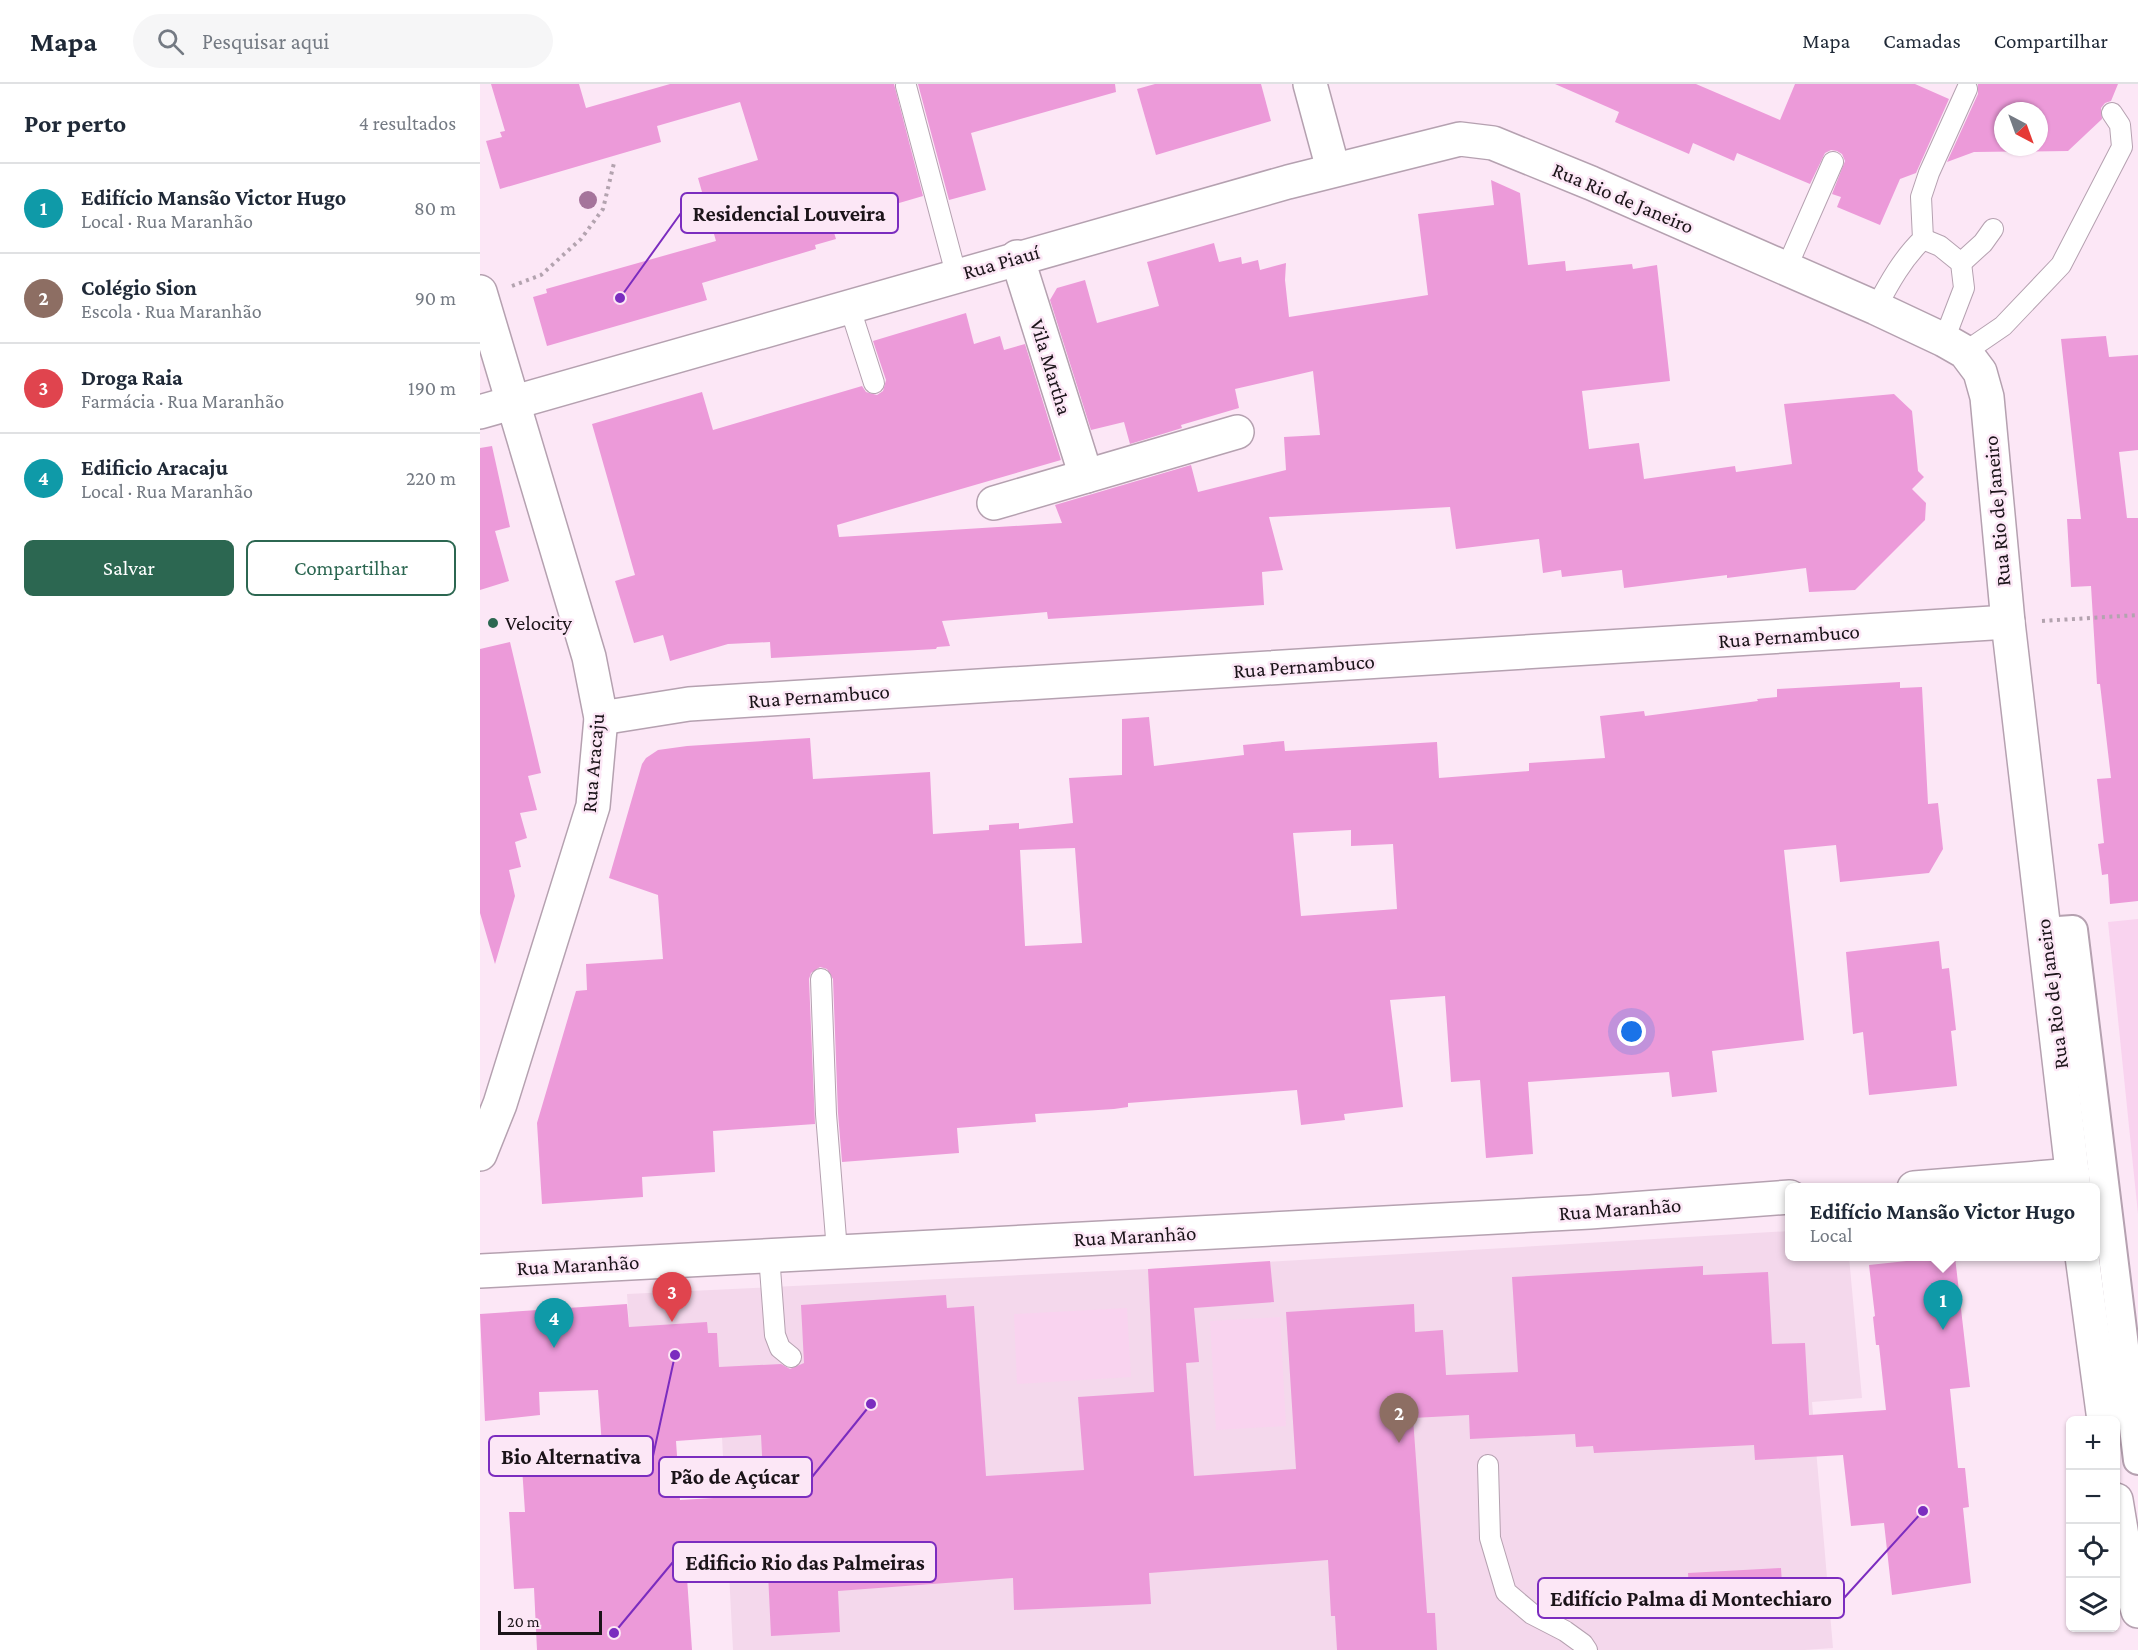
<!DOCTYPE html>
<html lang="pt">
<meta charset="utf-8">
<style>
body{margin:0;font-family:"Crimson Pro",serif;background:#f6f6f7;color:#1f2937}
.controls{position:absolute;right:18px;bottom:18px;display:grid;overflow:hidden;border-radius:9px;box-shadow:0 2px 4px #0004}
.controls button{width:54px;height:54px;display:grid;place-items:center;padding:0;border:0;border-bottom:2px solid #e0e1e3;background:#fff;color:#1f2937;font:30px sans-serif}
.compass{position:absolute;left:1514px;top:18px;width:54px;height:54px;border-radius:50%;background:#fff;box-shadow:0 2px 4px #0004;rotate:139deg}
.scale{position:absolute;left:18px;bottom:15px;width:104px;box-sizing:border-box;padding-left:6px;border:3px solid #1b1419;border-top:0;font-size:16px;line-height:21px;white-space:nowrap;color:#1b1419;-webkit-text-stroke:4px #fce7f6;paint-order:stroke}
.you{position:absolute;left:1152px;top:948px;width:21px;height:21px;margin:-15px;border:4px solid #fff;border-radius:50%;background:#1a73e8;box-shadow:0 0 0 9px #1a73e833}
.badge{display:grid;place-items:center;width:39px;height:39px;border-radius:50%;background:#2c6751;color:#fff;font-size:20px;font-weight:700}
.pin{position:absolute;translate:-50% -50px;filter:drop-shadow(0 2px 3px #0008)}
.pin::after{content:'';position:absolute;top:32px;width:21px;height:18px;background:inherit;clip-path:polygon(0 0,100% 0,50% 100%)}
.popup{position:absolute;left:1305px;top:1099px;width:315px;height:78px;box-sizing:border-box;display:grid;place-content:center;border-radius:9px;background:#fff;filter:drop-shadow(0 2px 4px #0005);font-size:20px;white-space:nowrap;color:#747a83}
.popup b{font-size:22px;color:#1f2937}
.popup::after{content:'';position:absolute;left:50%;top:100%;margin-left:-12px;border:12px solid transparent;border-top-color:#fff}
.list{margin:0;padding:0;list-style:none}
h2{display:flex;justify-content:space-between;align-items:center;height:78px;margin:0;padding:0 24px;font-size:26px}
h2 small{font-size:20px;font-weight:400;color:#747a83}
.list li{display:grid;grid-template-columns:39px 1fr auto;gap:18px;align-items:center;box-sizing:border-box;height:90px;padding:0 24px;border-top:2px solid #e0e1e3}
.list b{display:block;font-size:22px;white-space:nowrap}
.list p{margin:0;font-size:20px;white-space:nowrap;color:#747a83}
.list em{font-size:20px;font-style:normal;color:#747a83}
.actions{display:flex;gap:12px;padding:18px 24px}
.actions a{flex:1;padding:14px 0;border:2px solid #2c6751;border-radius:9px;text-align:center;font-size:21px;color:#2c6751}
.actions .main{background:#2c6751;color:#fff}
.icon{flex:none;width:33px;height:33px;fill:none;stroke:currentColor;stroke-width:2;stroke-linecap:round;stroke-linejoin:round}
.map{position:relative;flex:none;width:1658px;height:1566px;overflow:hidden}
header{display:flex;align-items:center;gap:36px;box-sizing:border-box;height:84px;padding:0 30px;background:#fff;border-bottom:2px solid #e0e1e3}
header strong{font-size:28px}
nav{display:flex;gap:33px;margin-inline-start:auto;font-size:21px}
.search{width:420px;height:54px;background:#f6f6f7;display:flex;align-items:center;gap:15px;box-sizing:border-box;padding:0 21px;border-radius:33px;color:#747a83;font-size:22px}
main{display:flex}
aside{flex:1;background:#fff}
.map>svg:first-child{display:block}
.built{fill:#f4d8ec}
.green{fill:#f9d3ef}
.building{fill:#ec9ad9;fill-rule:evenodd}
.lines{fill:none;stroke-linecap:round;stroke-linejoin:round}
.service-casing{stroke:#b5a1b0;stroke-width:22}
.pedestrian-casing{stroke:#b5a1b0;stroke-width:32}
.minor-casing{stroke:#b5a1b0;stroke-width:36}
.path{stroke:#b3a3af;stroke-width:4;stroke-dasharray:3 4.5;stroke-linecap:butt}
.service{stroke:#fff;stroke-width:20}
.pedestrian{stroke:#fff;stroke-width:28}
.minor{stroke:#fff;stroke-width:33}
.tree{fill:#a5749b}
.poi-dot{fill:#2c6751;stroke:#fce7f6;stroke-width:2}
.labels{text-anchor:middle;stroke-width:5;stroke-linejoin:round;paint-order:stroke}
.street-label{font-size:21px;fill:#1b1419;stroke:#fce7f6}
.poi-label{font-size:21px;fill:#1b1419;stroke:#fce7f6;text-anchor:start}
.leader{fill:none;stroke:#7b2cbf;stroke-width:2}
.callout-dot{fill:#7b2cbf;stroke:#fce7f6;stroke-width:2}
.callout{fill:#fce7f6;stroke:#7b2cbf;stroke-width:2}
.callout-label{font-size:22px;text-anchor:middle;font-weight:bold;fill:#1b1419}
</style>
<header>
<strong>Mapa</strong>
<div class="search"><svg class="icon" aria-label="search" viewBox="0 0 24 24"><circle cx="10" cy="10" r="6"/><path d="M15 15l6 6"/></svg>Pesquisar aqui</div>
<nav><a>Mapa</a><a>Camadas</a><a>Compartilhar</a></nav>
</header>
<main>
<aside>
<h2>Por perto<small>4 resultados</small></h2>
<ul class="list">
<li><span class="badge" style="background:#0f9aa8">1</span><div><b>Edifício Mansão Victor Hugo</b><p>Local · Rua Maranhão</p></div><em>80 m</em></li>
<li><span class="badge" style="background:#8d6e63">2</span><div><b>Colégio Sion</b><p>Escola · Rua Maranhão</p></div><em>90 m</em></li>
<li><span class="badge" style="background:#e0444e">3</span><div><b>Droga Raia</b><p>Farmácia · Rua Maranhão</p></div><em>190 m</em></li>
<li><span class="badge" style="background:#0f9aa8">4</span><div><b>Edificio Aracaju</b><p>Local · Rua Maranhão</p></div><em>220 m</em></li>
</ul>
<div class="actions"><a class="main">Salvar</a><a>Compartilhar</a></div>
</aside>
<div class="map">
<svg width="1658" height="1566" viewBox="0 0 1658 1566">
<rect width="100%" height="100%" fill="#fce7f6"/>
<polygon class="built" points="1310,1147 1310,1172 1369,1173 1382,1314 1332,1318 1353,1564 1325,1566 253,1566 242,1353 156,1344 147,1210 668,1185"/>
<g class="green">
<polygon points="1658,835 1658,1130 1628,838"/>
<polygon points="647,1224 651,1293 537,1300 534,1230"/>
<polygon points="800,1233 806,1342 736,1346 730,1237"/>
</g>
<g class="building">
<polygon points="11,0 99,0 106,24 190,0 414,0 443,112 351,139 356,155 335,161 336,165 222,199 227,216 67,262 53,213 67,209 66,205 236,157 218,94 278,76 260,18 177,42 181,58 20,105 6,57 22,53 20,48 25,47"/>
<polygon points="438,0 635,0 636,8 491,49 506,106 469,116"/>
<polygon points="675,0 781,0 791,37 676,71 657,5"/>
<polygon points="1075,0 1216,0 1300,36 1315,0 1435,0 1469,15 1436,89 1420,95 1400,141 1357,123 1361,113 1352,110 1365,77 1362,70 1357,67 1351,66 1345,69 1330,100 1257,69 1254,77 1213,59 1209,70 1135,38 1139,28"/>
<path d="M1498 0H1638L1631 17 1625 19 1621 24 1622 35 1588 67 1494 68 1467 78 1498 10ZM1523 27H1559V63H1523Z"/>
<polygon points="1011,96 1040,109 1048,181 1085,177 1086,187 1152,180 1153,185 1177,181 1190,297 1102,307 1109,365 1159,359 1164,395 1255,382 1256,388 1312,380 1304,320 1414,310 1432,327 1438,387 1444,393 1432,405 1446,419 1445,436 1375,506 1329,508 1326,484 1247,494 1247,491 1144,504 1142,486 1082,493 1081,486 1063,489 1059,455 976,465 970,423 789,433 803,486 782,488 784,521 568,535 567,528 462,537 470,562 457,563 456,565 291,574 290,558 248,560 190,577 183,551 154,559 135,497 155,491 112,340 222,308 233,346 382,302 386,308 397,311 403,307 406,296 393,257 486,229 494,260 520,252 524,266 545,260 581,376 357,441 359,453 582,439 575,421 711,381 718,408 806,386 804,353 840,351 833,287 755,305 759,324 701,341 702,344 650,360 644,338 611,346 570,216 577,204 605,196 617,239 679,222 667,178 734,159 739,178 761,173 762,180 778,176 780,186 806,179 805,196 809,233 948,211 938,130 1014,121"/>
<polygon points="1626,252 1629,273 1658,271 1658,366 1639,368 1647,434 1658,434 1658,817 1630,820 1628,790 1622,791 1618,760 1624,759 1617,695 1631,694 1620,600 1617,600 1611,502 1591,503 1587,435 1601,435 1581,255"/>
<polygon points="12,362 30,443 15,447 29,497 0,506 0,364"/>
<polygon points="30,558 61,689 48,692 57,726 40,729 47,754 35,758 41,783 29,786 35,812 15,880 0,829 0,565"/>
<path d="M1420 598V604L1442 603 1448 720 1458 719 1463 765 1449 789 1360 798 1356 761 1304 766 1324 956 1232 967 1237 1008 1192 1013 1189 988 1048 998 1053 1070 1006 1074 1000 996 971 998 965 912 910 916 923 1023 864 1030 865 1036 821 1041 817 1006 648 1019V1023L634 1025 555 1030 556 1038 477 1044 479 1069 362 1078 358 1029 353 895 347 885 340 883 331 889 329 895 335 1040 233 1047 235 1088 162 1093 163 1113 62 1120 57 1039 96 907 107 906 106 880 183 875 178 811 129 794 162 680 166 674 178 666 207 662 330 654 333 695 450 688 453 750 509 746V741L539 739V745L593 739 589 694 642 691V635L669 633 674 682 764 671 763 661 804 657 805 667 957 658 959 694 1049 687V679L1125 674 1120 632 1164 627 1165 632 1278 617 1277 615 1297 613V605ZM871 746V762L913 760 917 825 821 832 813 749ZM595 764 602 859 545 862 540 766Z"/>
<polygon points="1459,857 1462,885 1469,884 1476,946 1471,947 1477,1002 1389,1011 1383,948 1373,950 1366,868"/>
<path d="M1464 1173H1475L1490 1303 1470 1305 1478 1384H1485L1489 1423 1483 1424 1491 1499 1412 1511 1404 1439 1371 1442 1363 1371 1275 1376 1274 1361 1114 1369 1113 1362 1096 1363 1095 1350 990 1355 989 1331 933 1334 947 1529H955L957 1566H857L855 1532H851L848 1476 669 1489 671 1520 534 1526 533 1494 358 1507 360 1548 291 1552 288 1489 207 1494 212 1566H57L54 1504 34 1505 29 1428H45L41 1368 122 1362 118 1306 59 1308 60 1331 5 1337 0 1230 147 1220 149 1243 227 1238 228 1249H237L239 1283 301 1280 310 1285 324 1279 321 1221 466 1211 467 1224 494 1222 506 1392 604 1386 598 1313 674 1308 668 1185 790 1177 794 1218 714 1224 719 1278 706 1279 714 1392 816 1385 806 1228 934 1220 935 1248 963 1246 966 1291 1038 1288 1032 1193 1223 1182V1191L1288 1188 1292 1260 1325 1259 1329 1331 1406 1326 1399 1261H1396L1393 1233 1395 1232 1389 1181ZM281 1351 284 1411 200 1416 196 1357Z"/>
<polygon points="1301,1484 1303,1518 1210,1527 1208,1489"/>
</g>
<g class="lines">
<g class="service-casing">
<g id="service">
<polyline points="426,2 476,190"/>
<polyline points="1443,155 1460,162 1481,179 1484,204 1464,256"/>
<polyline points="1481,179 1503,159 1513,145"/>
<polyline points="1306,185 1353,78"/>
<polyline points="369,221 394,299"/>
<path d="M1396 224C1409 199 1423 174 1443 155L1441 113 1449 89 1487 5"/>
<polyline points="1485,268 1523,242 1581,181 1642,63 1640,41 1632,29"/>
<polyline points="341,895 346,1030 357,1167"/>
<polyline points="289,1171 295,1251 300,1264 311,1273"/>
<polyline points="1008,1381 1010,1454 1026,1508 1052,1530 1085,1547 1103,1560 1107,1566"/>
</g>
</g>
<g class="pedestrian-casing">
<polyline id="pedestrian" points="1564,848 1593,846 1658,1376"/>
</g>
<g class="minor-casing">
<g id="minor">
<polyline points="830,0 853,85"/>
<polyline points="537,173 606,392"/>
<polyline points="0,208 109,573 121,634 113,722 20,1020 0,1070"/>
<polyline points="0,328 808,98 980,55 1013,59 1111,99 1396,224 1464,256 1485,268 1500,288 1507,313 1528,538 1594,1104"/>
<polyline points="514,419 757,348"/>
<polyline points="121,634 209,620 1528,538"/>
<polyline points="1434,1104 1593,1091"/>
<polyline points="1602,1172 1624,1336"/>
<polyline points="0,1187 1110,1128 1310,1113"/>
<polyline points="1636,1416 1649,1494 1658,1527"/>
</g>
</g>
<g class="path">
<polyline points="32,202 61,191 101,155 123,125 134,79"/>
<polyline points="1562,537 1658,531"/>
</g>
<use href="#service" class="service"/>
<use href="#pedestrian" class="pedestrian"/>
<use href="#minor" class="minor"/>
</g>
<circle class="tree" cx="108" cy="116" r="9"/>
<circle class="poi-dot" cx="13" cy="539" r="6"/>
<g class="labels">
<g class="street-label">
<text transform="translate(1143 114) rotate(23)" y="7">Rua Rio de Janeiro</text>
<text transform="translate(521 178) rotate(-16)" y="7">Rua Piauí</text>
<text transform="translate(571 283) rotate(73)" y="7">Vila Martha</text>
<text transform="translate(1517 427) rotate(-95)" y="7">Rua Rio de Janeiro</text>
<text transform="translate(1309 552) rotate(-4)" y="7">Rua Pernambuco</text>
<text transform="translate(824 582) rotate(-4)" y="7">Rua Pernambuco</text>
<text transform="translate(339 612) rotate(-4)" y="7">Rua Pernambuco</text>
<text transform="translate(113 679) rotate(-85)" y="7">Rua Aracaju</text>
<text transform="translate(1572 910) rotate(-97)" y="7">Rua Rio de Janeiro</text>
<text transform="translate(1140 1125) rotate(-4)" y="7">Rua Maranhão</text>
<text transform="translate(655 1152) rotate(-3)" y="7">Rua Maranhão</text>
<text transform="translate(98 1181) rotate(-3)" y="7">Rua Maranhão</text>
</g>
<g class="poi-label">
<text x="25" y="546">Velocity</text>
</g>
</g>
<path class="leader" d="M140 214L201 129M195 1271L173 1372M391 1320L332 1393M134 1549L193 1478M1443 1427L1364 1514"/>
<g class="callout-dot">
<circle cx="140" cy="214" r="6"/>
<circle cx="195" cy="1271" r="6"/>
<circle cx="391" cy="1320" r="6"/>
<circle cx="134" cy="1549" r="6"/>
<circle cx="1443" cy="1427" r="6"/>
</g>
<g class="callout">
<rect x="201" y="109" width="217" height="40" rx="6"/>
<rect x="9" y="1352" width="164" height="40" rx="6"/>
<rect x="179" y="1373" width="153" height="40" rx="6"/>
<rect x="193" y="1458" width="263" height="40" rx="6"/>
<rect x="1058" y="1494" width="306" height="40" rx="6"/>
</g>
<g class="callout-label">
<text x="309" y="137">Residencial Louveira</text>
<text x="91" y="1380">Bio Alternativa</text>
<text x="255" y="1400">Pão de Açúcar</text>
<text x="325" y="1486">Edificio Rio das Palmeiras</text>
<text x="1211" y="1522">Edifício Palma di Montechiaro</text>
</g>
</svg>
<div class="controls">
<button>+</button>
<button>−</button>
<button><svg class="icon" aria-label="locate" viewBox="0 0 24 24"><circle cx="12" cy="12" r="6"/><path d="M12 2v4M12 18v4M2 12h4M18 12h4"/></svg></button>
<button><svg class="icon" aria-label="layers" viewBox="0 0 24 24"><path d="M12 4l9 5-9 5-9-5zM3 14l9 5 9-5"/></svg></button>
</div>
<svg class="compass" viewBox="-18 -18 36 36"><path d="M0-13l5 13h-10z" fill="#e53935"/><path d="M0 13l5-13h-10z" fill="#747a83"/></svg>
<div class="scale">20 m</div>
<div class="you"></div>
<div class="pin badge" style="left:1463px;top:1246px;background:#0f9aa8">1</div>
<div class="popup"><b>Edifício Mansão Victor Hugo</b>Local</div>
<div class="pin badge" style="left:919px;top:1359px;background:#8d6e63">2</div>
<div class="pin badge" style="left:192px;top:1238px;background:#e0444e">3</div>
<div class="pin badge" style="left:74px;top:1264px;background:#0f9aa8">4</div>
</div>
</main>
